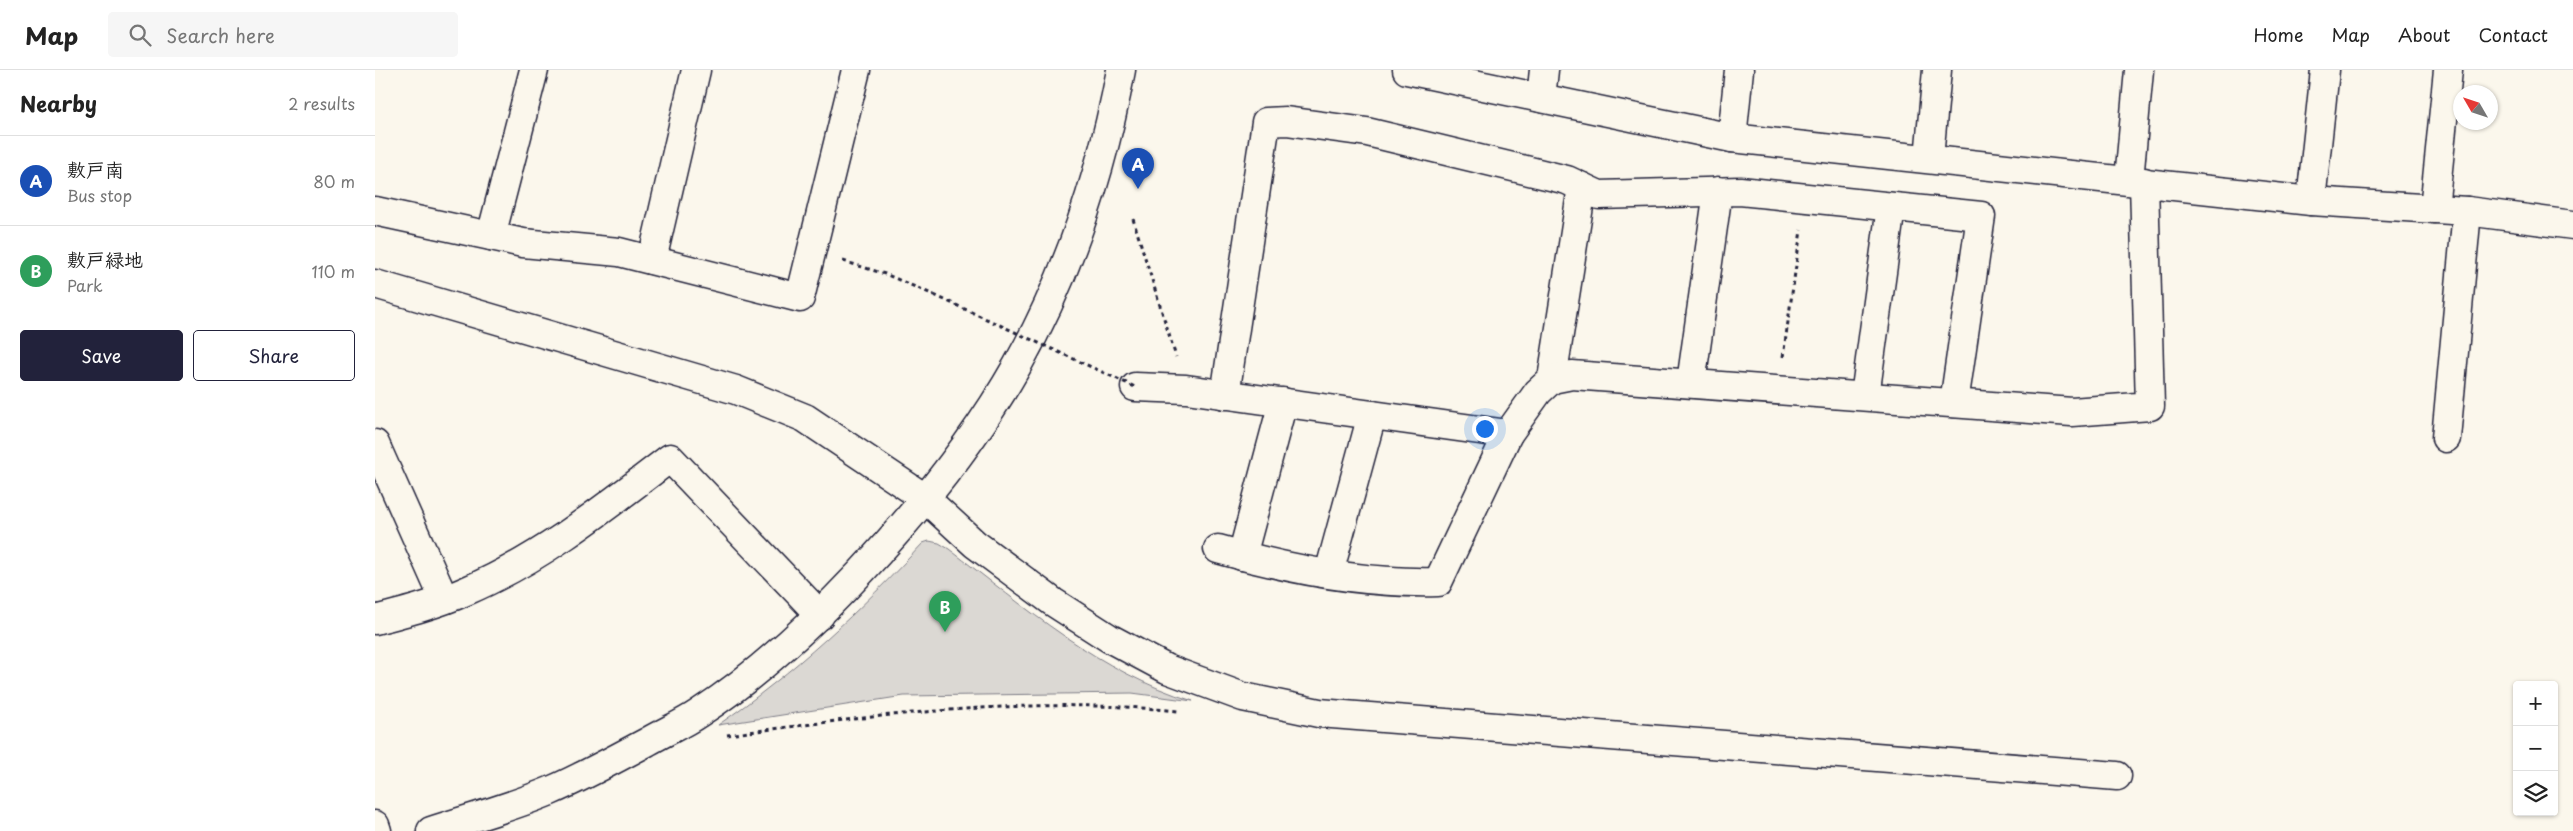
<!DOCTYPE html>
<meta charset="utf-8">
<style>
body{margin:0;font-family:"Playpen Sans","Klee One",sans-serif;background:#f6f6f6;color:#222}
.controls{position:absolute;right:15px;bottom:15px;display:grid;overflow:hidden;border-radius:5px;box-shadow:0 1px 4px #0004}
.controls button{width:45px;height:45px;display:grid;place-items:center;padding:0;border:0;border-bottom:1px solid #e0e0e0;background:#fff;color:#222;font:25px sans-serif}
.compass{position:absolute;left:2078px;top:15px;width:45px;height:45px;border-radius:50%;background:#fff;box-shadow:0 1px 4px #0004;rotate:309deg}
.you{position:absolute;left:1109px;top:358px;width:18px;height:18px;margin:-12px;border:4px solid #fff;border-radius:50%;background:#1a73e8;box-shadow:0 0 0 8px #1a73e833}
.badge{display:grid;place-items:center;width:32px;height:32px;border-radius:50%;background:#22223b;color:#fff;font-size:16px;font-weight:700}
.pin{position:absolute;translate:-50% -41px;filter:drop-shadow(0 1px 2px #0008)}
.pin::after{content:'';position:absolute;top:26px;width:18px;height:15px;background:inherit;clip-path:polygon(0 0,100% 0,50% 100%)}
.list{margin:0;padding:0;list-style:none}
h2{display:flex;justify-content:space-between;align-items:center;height:65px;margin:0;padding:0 20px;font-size:21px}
h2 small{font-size:16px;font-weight:400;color:#767676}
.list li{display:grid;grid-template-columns:32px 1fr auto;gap:15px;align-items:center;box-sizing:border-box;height:90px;padding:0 20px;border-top:1px solid #e0e0e0}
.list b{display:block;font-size:19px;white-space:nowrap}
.list p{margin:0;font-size:16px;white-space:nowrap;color:#767676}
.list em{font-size:16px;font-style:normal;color:#767676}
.actions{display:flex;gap:10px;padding:15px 20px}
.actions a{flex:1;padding:11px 0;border:1px solid #22223b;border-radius:5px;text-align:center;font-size:18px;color:#22223b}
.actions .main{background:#22223b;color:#fff}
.icon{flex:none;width:28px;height:28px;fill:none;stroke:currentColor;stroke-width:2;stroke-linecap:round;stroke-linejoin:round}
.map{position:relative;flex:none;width:2198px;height:761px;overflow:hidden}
header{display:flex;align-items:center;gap:30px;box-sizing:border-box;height:70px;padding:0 25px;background:#fff;border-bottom:1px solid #e0e0e0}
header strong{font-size:24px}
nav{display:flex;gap:28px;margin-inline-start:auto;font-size:18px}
.search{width:350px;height:45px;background:#f6f6f6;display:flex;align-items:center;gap:12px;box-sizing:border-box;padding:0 18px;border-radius:5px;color:#767676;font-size:19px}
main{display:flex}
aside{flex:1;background:#fff}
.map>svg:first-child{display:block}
.green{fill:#dbd8d3;stroke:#7e7d87}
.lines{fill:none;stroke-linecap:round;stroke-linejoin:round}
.minor-casing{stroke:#22223b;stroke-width:31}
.path{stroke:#22223b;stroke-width:3;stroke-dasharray:4 4;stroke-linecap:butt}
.minor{stroke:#fbf7ec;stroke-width:28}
.path-bridge{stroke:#22223b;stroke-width:3;stroke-dasharray:4 4;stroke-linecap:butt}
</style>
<header>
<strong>Map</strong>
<div class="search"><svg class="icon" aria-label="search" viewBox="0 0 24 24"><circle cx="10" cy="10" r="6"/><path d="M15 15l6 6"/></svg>Search here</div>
<nav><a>Home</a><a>Map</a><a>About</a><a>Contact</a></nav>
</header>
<main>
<aside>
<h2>Nearby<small>2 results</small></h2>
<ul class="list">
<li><span class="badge" style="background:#1a4fb4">A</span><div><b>敷戸南</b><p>Bus stop</p></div><em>80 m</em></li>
<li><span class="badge" style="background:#2e9e5b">B</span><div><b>敷戸緑地</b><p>Park</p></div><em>110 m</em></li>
</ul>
<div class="actions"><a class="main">Save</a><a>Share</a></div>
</aside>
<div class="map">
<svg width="2198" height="761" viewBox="0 0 2198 761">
<rect width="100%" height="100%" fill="#fbf7ec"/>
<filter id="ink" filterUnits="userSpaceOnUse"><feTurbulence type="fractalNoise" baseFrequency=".02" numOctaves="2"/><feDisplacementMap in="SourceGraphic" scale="10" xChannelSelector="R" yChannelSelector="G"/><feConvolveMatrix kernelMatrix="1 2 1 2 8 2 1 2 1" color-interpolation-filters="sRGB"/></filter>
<g filter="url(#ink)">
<path class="green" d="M554 471 564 473 574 479C651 538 724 602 818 631L757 623 529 626 343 655C418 603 486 540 548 473Z"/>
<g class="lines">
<g class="minor-casing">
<g id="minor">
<polyline points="1032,0 1357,68 1936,131 2092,141 2198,155"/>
<polyline points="1166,28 1169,0"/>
<polyline points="1357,68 1364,0"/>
<polyline points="1554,88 1562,0"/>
<polyline points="1754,110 1764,0"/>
<polyline points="1936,131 1950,0"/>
<polyline points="2059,139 2073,0"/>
<polyline points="0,141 148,173 244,182 425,228 481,0"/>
<polyline points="116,166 159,0"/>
<polyline points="277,190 321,0"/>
<polyline points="0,214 361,320 430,348 551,429 600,474 678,532 734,568 792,599 868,627 944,643 1742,706"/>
<polyline points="1177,309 1207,117"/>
<polyline points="1316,313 1343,121"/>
<polyline points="760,317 811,319 1133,364 1163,322 1177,309 1197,305 1697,342 1775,336 1769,112"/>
<polyline points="850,325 891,52 911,51 992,62 1192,110 1224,125 1365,121 1606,146 1579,333"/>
<polyline points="1490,326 1516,137"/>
<polyline points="2071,368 2092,141"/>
<polyline points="0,374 69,529"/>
<path d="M843 479C912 499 991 514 1063 512L1133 364"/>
<polyline points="867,486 908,332"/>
<polyline points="954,503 997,345"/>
<path d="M0 550C31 542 62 534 91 521 166 489 231 437 295 388L445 545"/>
<polyline points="0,755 2,761"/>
<path d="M56 761C96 748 137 737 175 721 208 707 240 689 272 672 289 662 308 654 324 643 384 604 436 555 484 504 543 441 599 372 642 296 693 205 727 102 746 0"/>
</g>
</g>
<g class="path">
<polyline points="758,149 801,287"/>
<polyline points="468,191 510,204 559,225"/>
<polyline points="1408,287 1426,160"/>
<path d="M352 665C501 645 652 626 803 641"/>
</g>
<use href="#minor" class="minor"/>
<polyline class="path-bridge" points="559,225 760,317"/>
</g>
</g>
</svg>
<div class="controls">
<button>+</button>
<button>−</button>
<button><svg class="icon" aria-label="layers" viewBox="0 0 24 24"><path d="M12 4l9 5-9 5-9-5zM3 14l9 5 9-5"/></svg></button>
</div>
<svg class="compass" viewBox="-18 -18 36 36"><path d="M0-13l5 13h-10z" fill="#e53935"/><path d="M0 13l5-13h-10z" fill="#767676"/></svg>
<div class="you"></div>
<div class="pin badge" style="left:763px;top:119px;background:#1a4fb4">A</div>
<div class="pin badge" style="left:570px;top:562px;background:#2e9e5b">B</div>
</div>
</main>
